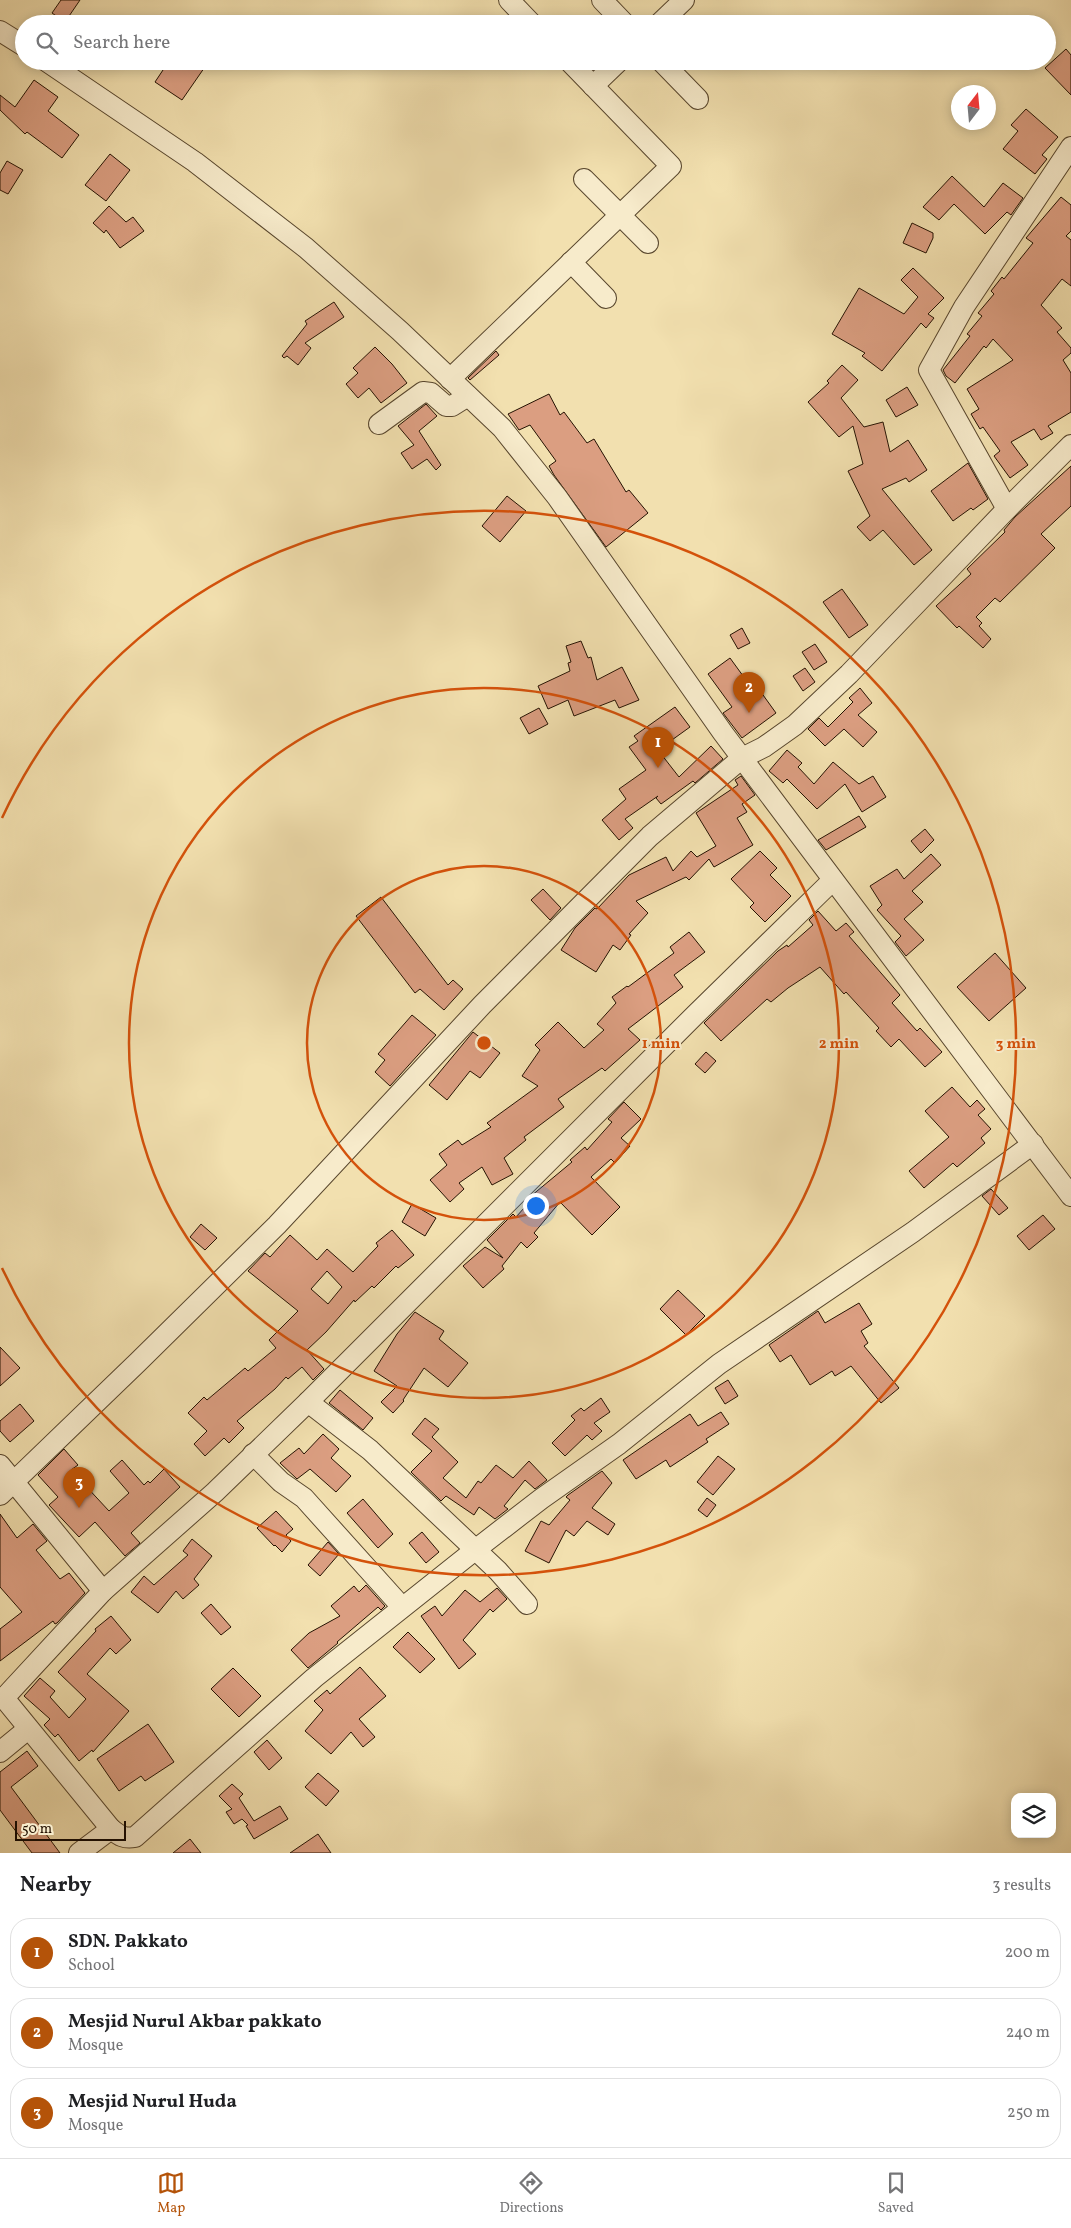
<!DOCTYPE html>
<style>
body{margin:0;font-family:Vollkorn,serif;background:#f6f6f6;color:#202124}
.controls{position:absolute;right:15px;bottom:15px;display:grid;overflow:hidden;border-radius:10px;box-shadow:0 2px 12px #0003}
.controls button{width:45px;height:45px;display:grid;place-items:center;padding:0;border:0;border-bottom:1px solid #e0e0e0;background:#fff;color:#202124;font:25px sans-serif}
.compass{position:absolute;left:951px;top:85px;width:45px;height:45px;border-radius:50%;background:#fff;box-shadow:0 2px 12px #0003;rotate:16deg}
.scale{position:absolute;left:15px;bottom:12px;width:111px;box-sizing:border-box;padding-left:5px;border:2px solid #251202;border-top:0;font-size:14px;line-height:18px;white-space:nowrap;color:#251202;-webkit-text-stroke:4px #f7ebcb;paint-order:stroke}
.you{position:absolute;left:535px;top:1205px;width:18px;height:18px;margin:-12px;border:4px solid #fff;border-radius:50%;background:#1a73e8;box-shadow:0 0 0 8px #1a73e833}
.badge{display:grid;place-items:center;width:32px;height:32px;border-radius:50%;background:#b45309;color:#fff;font-size:16px;font-weight:700}
.pin{position:absolute;translate:-50% -41px;filter:drop-shadow(0 1px 2px #0008)}
.pin::after{content:'';position:absolute;top:26px;width:18px;height:15px;background:inherit;clip-path:polygon(0 0,100% 0,50% 100%)}
.list{margin:0;padding:0;list-style:none}
h2{display:flex;justify-content:space-between;align-items:center;height:65px;margin:0;padding:0 20px;font-size:21px}
h2 small{font-size:16px;font-weight:400;color:#757577}
.list li{display:grid;grid-template-columns:32px 1fr auto;gap:15px;align-items:center;box-sizing:border-box;height:70px;margin:0 10px 10px;padding:0 10px;border:1px solid #e0e0e0;border-radius:20px}
.list b{display:block;font-size:19px;white-space:nowrap}
.list p{margin:0;font-size:16px;white-space:nowrap;color:#757577}
.list em{font-size:16px;font-style:normal;color:#757577}
.icon{flex:none;width:28px;height:28px;fill:none;stroke:currentColor;stroke-width:2;stroke-linecap:round;stroke-linejoin:round}
.map{position:relative;flex:none;width:1071px;height:1853px;overflow:hidden}
.search{position:absolute;background:#fff;box-shadow:0 2px 12px #0003;left:15px;right:15px;top:15px;height:55px;display:flex;align-items:center;gap:12px;box-sizing:border-box;padding:0 18px;border-radius:28px;color:#757577;font-size:19px}
.sheet{height:305px;background:#fff}
nav{display:flex;justify-content:space-around;align-items:center;box-sizing:border-box;height:70px;border-top:1px solid #e0e0e0;background:#fff;font-size:14px;color:#757577}
nav a{display:grid;justify-items:center;gap:2px}
nav .on{color:#b45309}
.map>svg:first-child{display:block}
.building{fill:#db9e81;stroke:#251202;fill-rule:evenodd}
.lines{fill:none;stroke-linecap:round;stroke-linejoin:round}
.minor-casing{stroke:#58462d;stroke-width:22}
.minor{stroke:#f7ebcb;stroke-width:20}
.ring{fill:none;stroke:#d4520b;stroke-width:2.5}
.centre{fill:#d4520b;stroke:#f7ebcb;stroke-width:2.5}
.ring-label{font-size:15px;text-anchor:middle;font-weight:bold;fill:#d4520b;stroke:#f7ebcb;stroke-width:4;stroke-linejoin:round;paint-order:stroke}
</style>
<div class="map">
<svg width="1071" height="1853" viewBox="0 0 1071 1853">
<rect width="100%" height="100%" fill="#f2e0af"/>
<filter id="stains"><feTurbulence type="fractalNoise" baseFrequency=".004" numOctaves="4"/><feColorMatrix values="0 0 0 0 .2 0 0 0 0 .09 0 0 0 0 .02 0 0 0 .5 -.17"/></filter>
<radialGradient id="worn" r=".72"><stop offset=".6" stop-color="#630" stop-opacity="0"/><stop offset="1" stop-color="#630" stop-opacity=".3"/></radialGradient>
<g class="building">
<polygon points="61,0 80,0 65,22 52,13"/>
<polygon points="1066,49 1071,55 1071,95 1045,68"/>
<polygon points="169,61 209,61 182,100 155,82"/>
<polygon points="34,80 58,97 48,111 79,135 62,158 27,132 25,134 0,110 0,95 15,107"/>
<polygon points="1026,109 1058,137 1042,155 1047,159 1035,174 1003,149 1018,131 1011,125"/>
<polygon points="110,154 130,170 106,201 85,185"/>
<polygon points="7,161 23,170 8,194 0,190 0,173"/>
<polygon points="952,176 984,207 1003,183 1023,198 1011,215 1007,212 985,234 954,204 939,220 923,207"/>
<polygon points="1061,197 1071,205 1071,231 1066,236 1071,240 1071,286 1062,279 1041,305 1062,328 1057,332 1071,348 1071,353 1063,360 1071,373 1071,412 1048,426 1053,433 1041,440 1034,429 1011,442 1028,465 1010,478 994,456 1000,451 983,427 980,429 971,414 979,409 967,389 1013,360 993,339 986,348 984,346 955,383 946,376 943,370 970,336 967,334 982,316 978,313 994,294 991,291 1002,277 1004,279 1033,243 1026,238"/>
<polygon points="109,206 126,222 133,217 144,231 120,248 106,230 104,233 93,223"/>
<polygon points="912,223 933,233 933,238 926,253 903,243"/>
<polygon points="913,268 944,298 928,314 934,318 926,328 921,323 882,371 862,356 865,353 832,334 859,288 904,314 918,297 901,280"/>
<polygon points="334,302 344,317 305,343 311,348 298,365 287,356 284,358 282,356 307,324 305,321"/>
<polygon points="375,347 392,364 407,383 381,403 369,388 358,398 346,384 358,373 353,368"/>
<polygon points="496,351 499,355 470,380 468,378"/>
<polygon points="842,365 858,380 841,398 864,427 883,422 890,452 908,440 927,470 909,482 906,478 882,489 932,550 914,565 883,530 870,541 857,527 870,516 848,471 863,464 853,426 839,437 808,402 829,383 827,381"/>
<polygon points="907,387 918,405 896,417 886,400"/>
<polygon points="549,394 560,415 564,412 587,443 594,439 626,492 629,490 648,513 606,547 554,475 549,466 556,461 530,425 519,430 508,414"/>
<polygon points="426,404 437,416 419,431 441,465 436,470 427,459 412,469 401,453 414,445 398,426"/>
<polygon points="968,463 988,499 973,510 971,508 953,521 931,491"/>
<polygon points="1071,466 1071,506 1041,534 1055,548 1000,602 995,598 976,617 982,623 979,626 991,639 983,648 959,626 957,628 936,606 971,574 967,569 1005,532 1004,530 1015,517"/>
<polygon points="507,496 526,511 500,542 482,526"/>
<polygon points="842,589 868,625 849,638 823,602"/>
<polygon points="742,628 750,643 738,649 730,635"/>
<polygon points="581,641 588,658 591,657 597,680 622,667 639,700 619,708 615,700 574,716 568,700 548,709 538,686 570,671 568,663 571,662 566,646"/>
<polygon points="815,644 827,662 814,670 802,652"/>
<polygon points="730,658 754,691 758,688 776,713 742,738 723,713 732,707 708,674"/>
<polygon points="805,668 815,682 803,691 793,676"/>
<polygon points="860,688 872,703 858,715 877,732 863,747 844,729 825,746 808,729 819,718 828,727 853,702 849,698"/>
<polygon points="675,707 690,727 658,750 679,777 711,746 723,759 695,783 693,781 661,804 656,798 658,796 625,819 633,828 619,840 602,820 626,799 619,789 646,770 629,747 638,741 634,736"/>
<polygon points="539,708 548,724 529,734 520,718"/>
<polygon points="787,750 802,763 798,767 814,784 833,762 859,784 873,776 886,797 862,812 845,784 817,809 787,779 783,783 769,771"/>
<polygon points="741,776 755,795 742,804 747,812 737,818 753,845 714,867 709,859 689,880 686,877 636,901 648,913 629,934 631,935 620,950 613,945 596,972 561,950 575,928 595,908 597,909 629,875 666,857 673,871 691,851 697,857 716,846 696,813 738,785 735,780"/>
<polygon points="859,816 866,827 826,850 818,840"/>
<polygon points="925,829 934,840 921,853 911,841"/>
<polygon points="760,851 777,868 770,875 791,896 765,922 750,907 754,903 731,879"/>
<polygon points="931,854 941,865 912,891 923,902 904,919 924,940 906,956 895,942 901,936 877,910 882,905 870,886 897,869 904,879"/>
<polygon points="543,889 561,908 550,920 531,900"/>
<polygon points="381,897 448,985 453,980 463,989 444,1010 420,989 415,993 356,916"/>
<polygon points="818,911 836,931 846,923 854,932 849,936 900,995 892,1003 917,1031 920,1028 942,1052 925,1067 899,1039 891,1047 876,1031 879,1028 846,992 844,994 820,967 788,988 771,1002 767,999 721,1041 704,1023 778,951 787,945 788,947 813,925 809,920"/>
<polygon points="689,932 705,952 674,975 683,987 628,1029 640,1040 605,1071 602,1068 558,1099 564,1107 524,1137 526,1140 504,1158 513,1174 492,1185 482,1167 459,1183 464,1189 450,1202 430,1180 447,1165 439,1154 458,1140 462,1145 491,1127 487,1123 538,1086 522,1076 540,1050 535,1045 558,1022 584,1048 604,1030 597,1024 616,1003 612,997 627,986 628,987 674,953 670,947"/>
<polygon points="995,953 1026,988 989,1021 957,987"/>
<polygon points="412,1015 436,1035 390,1086 375,1072 385,1060 378,1054"/>
<polygon points="473,1032 500,1053 480,1078 470,1071 447,1100 429,1085"/>
<polygon points="706,1052 716,1061 705,1073 695,1064"/>
<polygon points="952,1087 970,1107 977,1100 985,1109 978,1115 991,1129 981,1138 985,1143 957,1167 953,1163 924,1188 909,1171 949,1137 925,1111"/>
<polygon points="624,1102 641,1119 621,1138 630,1146 615,1163 611,1159 591,1177 620,1207 592,1235 560,1202 534,1233 538,1237 527,1248 521,1242 502,1266 504,1269 483,1288 463,1266 485,1247 503,1258 487,1240 513,1214 516,1217 533,1198 531,1196 572,1162 570,1160 585,1147 587,1150 612,1122 608,1119"/>
<polygon points="991,1189 1008,1208 999,1215 982,1196"/>
<polygon points="412,1204 436,1218 425,1236 402,1222"/>
<polygon points="1043,1215 1055,1229 1029,1250 1017,1236"/>
<polygon points="201,1224 217,1238 205,1250 190,1237"/>
<path d="M392 1230 414 1255 398 1268 396 1266 374 1288 372 1286 355 1302 354 1300 326 1332 307 1350 324 1369 313 1380 302 1367 288 1379 286 1377 275 1389 237 1421 244 1428 229 1443 224 1438 205 1456 194 1444 207 1431 188 1413 204 1397 207 1400 245 1368 248 1371 276 1348 269 1340 298 1311 248 1271 265 1253 270 1257 290 1235 317 1260 327 1249 353 1272 378 1246 376 1243ZM327 1271 342 1287 328 1304 311 1289Z"/>
<polygon points="678,1290 705,1316 686,1335 660,1309"/>
<polygon points="859,1303 872,1324 861,1331 868,1343 864,1346 899,1388 881,1403 851,1366 835,1376 832,1371 810,1385 791,1355 780,1362 769,1345 818,1311 825,1323"/>
<polygon points="415,1312 444,1331 439,1339 468,1363 448,1387 424,1368 403,1400 404,1401 393,1413 381,1402 397,1386 374,1371 397,1334"/>
<polygon points="0,1347 20,1368 0,1386"/>
<polygon points="728,1380 738,1396 725,1404 715,1388"/>
<polygon points="340,1390 373,1418 363,1430 329,1403"/>
<polygon points="601,1398 610,1412 594,1423 602,1431 592,1440 587,1435 565,1456 552,1443 575,1420 571,1416 581,1408 584,1411"/>
<polygon points="20,1404 34,1421 10,1442 0,1431 0,1421"/>
<polygon points="721,1412 729,1424 706,1439 708,1442 670,1467 666,1460 636,1479 623,1460 690,1414 698,1426"/>
<polygon points="425,1418 439,1429 432,1437 458,1462 443,1478 466,1498 478,1481 481,1483 496,1465 513,1478 529,1461 547,1480 535,1489 525,1480 504,1506 508,1509 495,1519 479,1507 474,1515 446,1496 441,1501 411,1472 432,1451 412,1434"/>
<polygon points="323,1434 339,1449 331,1458 351,1476 336,1492 310,1469 297,1479 280,1463 299,1448 304,1454"/>
<polygon points="64,1449 78,1465 71,1470 109,1511 129,1493 110,1471 122,1460 144,1485 148,1481 150,1483 164,1469 180,1487 131,1533 140,1543 125,1556 95,1522 79,1537 49,1505 58,1497 38,1475"/>
<polygon points="718,1456 735,1469 713,1495 697,1482"/>
<polygon points="602,1471 612,1483 592,1508 615,1524 608,1535 587,1521 574,1536 566,1530 549,1563 525,1551 541,1521 549,1525 570,1500 566,1497 568,1495"/>
<polygon points="707,1498 716,1505 707,1517 698,1510"/>
<polygon points="363,1499 393,1534 378,1548 347,1513"/>
<polygon points="276,1511 293,1529 286,1535 291,1541 282,1552 275,1545 274,1546 257,1528"/>
<polygon points="0,1514 17,1538 33,1524 47,1541 36,1550 60,1579 69,1573 85,1593 57,1623 55,1624 53,1621 0,1661 0,1629 22,1612 0,1587"/>
<polygon points="422,1532 439,1552 426,1563 409,1543"/>
<polygon points="192,1539 212,1556 194,1579 199,1585 183,1599 176,1591 158,1613 131,1592 144,1576 154,1585 188,1555 183,1551"/>
<polygon points="328,1542 339,1554 320,1576 308,1565"/>
<polygon points="366,1585 385,1606 381,1610 378,1607 337,1642 338,1643 308,1668 291,1650 309,1633 340,1616 331,1606 354,1586 359,1592"/>
<polygon points="497,1588 507,1599 493,1612 490,1609 463,1640 476,1654 459,1669 421,1616 435,1606 442,1616 465,1590 480,1602"/>
<polygon points="211,1604 231,1627 221,1635 201,1613"/>
<polygon points="111,1616 131,1640 116,1654 110,1648 87,1674 129,1711 93,1752 92,1750 79,1761 58,1734 55,1737 44,1725 50,1719 24,1696 40,1678 55,1691 50,1697 69,1718 86,1699 58,1672 96,1631 95,1629"/>
<polygon points="408,1632 435,1659 420,1673 393,1647"/>
<polygon points="360,1667 386,1696 359,1719 375,1737 363,1747 351,1732 331,1754 305,1731 323,1710 314,1701 327,1690 330,1694"/>
<polygon points="233,1668 261,1696 239,1717 211,1689"/>
<polygon points="148,1724 174,1762 145,1781 141,1776 119,1791 97,1759"/>
<polygon points="267,1740 282,1758 269,1770 254,1752"/>
<polygon points="27,1751 38,1766 11,1787 60,1853 32,1853 0,1810 0,1772"/>
<polygon points="318,1773 339,1791 326,1806 305,1787"/>
<polygon points="232,1784 243,1794 239,1798 254,1821 280,1806 288,1819 254,1839 246,1826 248,1825 242,1819 234,1824 226,1812 232,1809 219,1796"/>
<polygon points="318,1834 331,1853 290,1853"/>
<polygon points="190,1839 201,1853 173,1853"/>
</g>
<g class="lines">
<g class="minor-casing">
<g id="minor">
<polyline points="509,0 532,24"/>
<polyline points="602,0 625,24"/>
<polyline points="659,24 684,0"/>
<polyline points="0,31 24,46"/>
<polyline points="46,61 195,162 306,248 400,331 502,428 557,497 723,733 1071,1196"/>
<polyline points="661,61 698,99"/>
<polyline points="593,86 619,61"/>
<polyline points="584,179 648,243"/>
<polyline points="571,262 606,298"/>
<polyline points="450,379 671,166 569,61"/>
<polyline points="379,424 423,392 431,393 446,406 452,406 468,396"/>
<polyline points="1007,509 929,370 964,307 1071,147"/>
<polyline points="308,1402 370,1450 498,1571 527,1604"/>
<polyline points="253,1454 281,1482 304,1498 402,1607"/>
<polyline points="0,1465 103,1591"/>
<polyline points="0,1495 138,1362 277,1225 482,1005 650,836 742,758 764,747 795,725 849,674 1007,509 1071,445"/>
<polyline points="0,1752 28,1729"/>
<polyline points="111,1829 4,1698 103,1591 215,1492 308,1402 696,1014 833,880"/>
<path d="M79 1853 111 1829C120 1836 124 1839 135 1837L314 1678 475 1550 541 1499 619 1444 719 1364 913 1232 1033 1144"/>
</g>
</g>
<use href="#minor" class="minor"/>
</g>
<g class="ring">
<circle cx="484" cy="1043" r="177"/>
<circle cx="484" cy="1043" r="355"/>
<path d="M2 818A532 532 0 1 1 2 1268"/>
</g>
<circle cx="484" cy="1043" r="8" class="centre"/>
<g class="ring-label">
<text x="661" y="1048">1 min</text>
<text x="839" y="1048">2 min</text>
<text x="1016" y="1048">3 min</text>
</g>
<rect width="100%" height="100%" filter="url(#stains)"/>
<rect width="100%" height="100%" fill="url(#worn)"/>
</svg>
<div class="controls">
<button><svg class="icon" aria-label="layers" viewBox="0 0 24 24"><path d="M12 4l9 5-9 5-9-5zM3 14l9 5 9-5"/></svg></button>
</div>
<svg class="compass" viewBox="-18 -18 36 36"><path d="M0-13l5 13h-10z" fill="#e53935"/><path d="M0 13l5-13h-10z" fill="#757577"/></svg>
<div class="scale">50 m</div>
<div class="you"></div>
<div class="pin badge" style="left:658px;top:768px">1</div>
<div class="pin badge" style="left:749px;top:713px">2</div>
<div class="pin badge" style="left:79px;top:1508px">3</div>
<div class="search"><svg class="icon" aria-label="search" viewBox="0 0 24 24"><circle cx="10" cy="10" r="6"/><path d="M15 15l6 6"/></svg>Search here</div>
</div>
<section class="sheet">
<h2>Nearby<small>3 results</small></h2>
<ul class="list">
<li><span class="badge">1</span><div><b>SDN. Pakkato</b><p>School</p></div><em>200 m</em></li>
<li><span class="badge">2</span><div><b>Mesjid Nurul Akbar pakkato</b><p>Mosque</p></div><em>240 m</em></li>
<li><span class="badge">3</span><div><b>Mesjid Nurul Huda</b><p>Mosque</p></div><em>250 m</em></li>
</ul>
</section>
<nav>
<a class="on"><svg class="icon" aria-label="map" viewBox="0 0 24 24"><path d="M3 6l6-2 6 2 6-2v14l-6 2-6-2-6 2zM9 4v14M15 6v14"/></svg>Map</a>
<a><svg class="icon" aria-label="directions" viewBox="0 0 24 24"><path d="M12 3l9 9-9 9-9-9zM9 14v-3h6M13 9l2 2-2 2"/></svg>Directions</a>
<a><svg class="icon" aria-label="saved" viewBox="0 0 24 24"><path d="M7 4h10v16l-5-4-5 4z"/></svg>Saved</a>
</nav>
